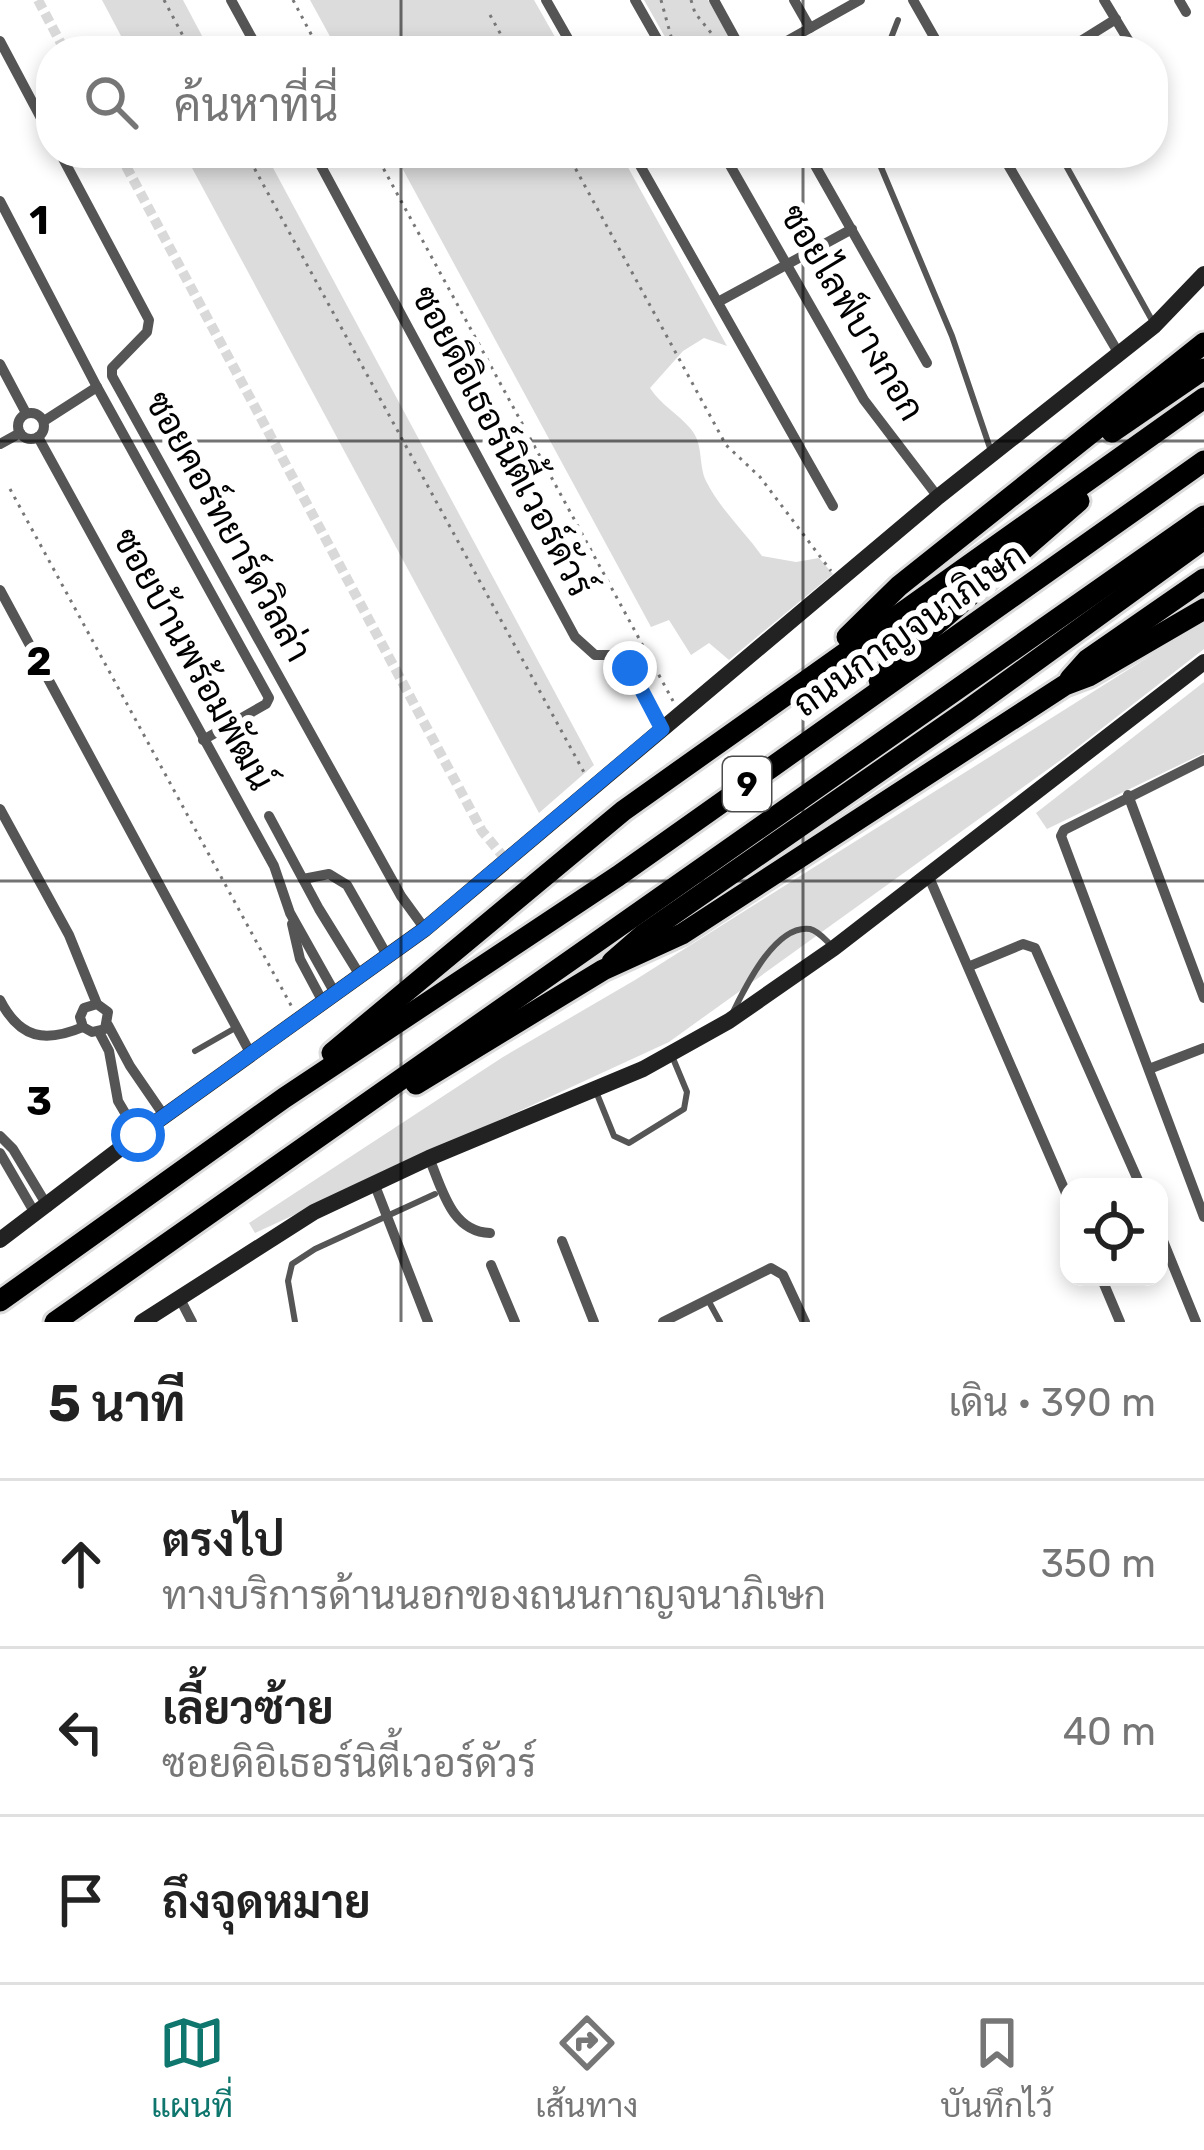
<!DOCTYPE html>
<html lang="th">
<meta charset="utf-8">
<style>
body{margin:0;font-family:Rubik,Sarabun,sans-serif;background:#f6f6f6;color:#222}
.controls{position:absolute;right:36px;bottom:36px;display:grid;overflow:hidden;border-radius:24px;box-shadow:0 6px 18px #0003}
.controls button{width:108px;height:108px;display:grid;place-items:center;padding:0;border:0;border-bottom:3px solid #e0e0e0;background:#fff;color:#222;font:60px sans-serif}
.stop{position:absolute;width:36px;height:36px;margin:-27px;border:9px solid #1a73e8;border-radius:50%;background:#fff}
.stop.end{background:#1a73e8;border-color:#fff;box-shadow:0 3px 12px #0008}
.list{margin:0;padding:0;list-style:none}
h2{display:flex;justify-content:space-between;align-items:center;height:156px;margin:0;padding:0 48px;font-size:51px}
h2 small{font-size:39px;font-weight:400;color:#767676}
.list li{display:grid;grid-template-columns:78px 1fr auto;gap:36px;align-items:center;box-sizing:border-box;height:168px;padding:0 48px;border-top:3px solid #e0e0e0}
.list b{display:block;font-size:45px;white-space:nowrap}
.list p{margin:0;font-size:39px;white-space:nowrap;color:#767676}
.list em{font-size:39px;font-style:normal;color:#767676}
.icon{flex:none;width:66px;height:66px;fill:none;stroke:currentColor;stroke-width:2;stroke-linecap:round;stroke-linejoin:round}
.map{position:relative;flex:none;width:1204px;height:1322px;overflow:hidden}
.search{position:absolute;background:#fff;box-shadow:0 6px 18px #0003;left:36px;right:36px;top:36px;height:132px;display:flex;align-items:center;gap:30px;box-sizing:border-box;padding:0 42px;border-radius:48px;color:#767676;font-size:45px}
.sheet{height:660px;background:#fff}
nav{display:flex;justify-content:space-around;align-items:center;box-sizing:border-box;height:168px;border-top:3px solid #e0e0e0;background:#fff;font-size:33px;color:#767676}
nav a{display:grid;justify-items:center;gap:6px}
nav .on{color:#0f766e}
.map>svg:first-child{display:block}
.green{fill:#dcdcdc}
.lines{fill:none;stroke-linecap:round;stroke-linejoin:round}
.street-tunnel{stroke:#d9d9d9;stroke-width:10;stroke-dasharray:10 5;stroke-linecap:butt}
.highway-casing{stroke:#dbdbdb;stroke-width:27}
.path{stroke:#777;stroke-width:3;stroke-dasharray:3 6;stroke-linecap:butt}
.lane{stroke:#555;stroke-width:6}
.street{stroke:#555;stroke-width:10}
.secondary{stroke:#222;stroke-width:16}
.highway{stroke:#000;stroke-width:21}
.route{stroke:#1a73e8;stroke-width:15}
.grid{fill:none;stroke:#000;stroke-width:3;stroke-opacity:0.55}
.labels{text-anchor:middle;stroke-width:12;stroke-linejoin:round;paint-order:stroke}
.shield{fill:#fff;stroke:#4c4c4c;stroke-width:3}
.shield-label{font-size:33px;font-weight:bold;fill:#000}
.street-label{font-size:36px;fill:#000;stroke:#fff}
.grid-label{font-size:39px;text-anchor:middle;font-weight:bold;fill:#000;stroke:#fff;stroke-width:12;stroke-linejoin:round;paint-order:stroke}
</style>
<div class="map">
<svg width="1204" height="1322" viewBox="0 0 1204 1322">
<rect width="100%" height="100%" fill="#fff"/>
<g class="green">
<polygon points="102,0 183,0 210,51 129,51"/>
<polygon points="310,0 534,0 563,51 338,51"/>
<polygon points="644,0 708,0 737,51 673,51"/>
<polygon points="184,153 265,153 594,765 539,813"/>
<path d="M394 153H620L727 346 704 338 683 351 650 388C661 405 677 413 690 428 704 443 698 464 706 481 720 509 744 531 762 556L796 562 819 558 833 574 729 660 709 643 691 655 669 620 651 627Z"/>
<polygon points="1204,622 1204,649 1065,757 669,1042 255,1233 249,1223 503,1057 635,980"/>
<polygon points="1204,682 1204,753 1047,829 1036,813"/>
</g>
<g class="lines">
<g class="street-tunnel">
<polyline points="38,0 65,51"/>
<polyline points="119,153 482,831 507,861"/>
</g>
<g class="highway-casing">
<g id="highway">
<polyline points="1112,432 1204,369"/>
<polyline points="847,637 899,586 1204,343"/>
<polyline points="1070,679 1087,660 1204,579"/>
<polyline points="879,680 900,656 1079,501"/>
<polyline points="612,962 643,935 968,710 1204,539"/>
<polyline points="332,1053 623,811 1204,398"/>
<polyline points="416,1084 603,970 682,934 1065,685 1089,676 1204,609"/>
<polyline points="0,1301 284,1098 618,876 1204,461"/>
<polyline points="55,1322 1204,516"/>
</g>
</g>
<g class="path">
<polyline points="164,0 191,51"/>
<polyline points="293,0 320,51"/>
<polyline points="661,0 672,40"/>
<polyline points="691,0 695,13 716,39 712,51"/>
<polyline points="490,15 510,51"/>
<polyline points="692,51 695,51"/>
<polyline points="246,153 586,776"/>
<polyline points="375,153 673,701"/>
<polyline points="567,153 726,445 760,477 831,571"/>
<polyline points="10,489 293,1009"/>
</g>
<g class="lane">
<polyline points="886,51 898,20"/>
<polyline points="875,153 952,336 991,451"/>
<polyline points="1059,153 1153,322"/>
<path d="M733 1012C745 988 775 924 810 929 819 931 826 941 833 947"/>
<polyline points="195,1051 237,1027"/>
<polyline points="597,1094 614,1136 629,1143 684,1109 687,1092 672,1056"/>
<polyline points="708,1300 720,1322"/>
<polyline points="295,1322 288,1281 292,1264 315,1249 435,1194"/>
</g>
<g class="street">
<polyline points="231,0 259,51"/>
<polyline points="546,0 575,51"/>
<polyline points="635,0 664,51"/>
<polyline points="714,0 742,51"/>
<polyline points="794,0 810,28"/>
<polyline points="913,0 942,51"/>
<polyline points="1104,0 1130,43"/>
<polyline points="1179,0 1186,12"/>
<polyline points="0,41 51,137"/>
<polyline points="1076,44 1116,19"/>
<polyline points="769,51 860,0"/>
<polyline points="60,153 149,320 147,332 112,368 112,376 401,896 425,929"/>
<polyline points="314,153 575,637 595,655 613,655 625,660 662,729"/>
<polyline points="633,153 833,506"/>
<polyline points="723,153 864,400 938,497"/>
<polyline points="808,153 927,363"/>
<polyline points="1001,153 1119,354"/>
<polyline points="0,201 97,387 269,698 266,704 203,740"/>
<polyline points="718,302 852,229"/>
<polyline points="0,364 26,413"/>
<circle cx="31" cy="426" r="13"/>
<polyline points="44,421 97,387"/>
<polyline points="38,437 274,866 290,913 336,995"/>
<polyline points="0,444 20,433"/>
<polyline points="0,590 252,1056"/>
<polyline points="1204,760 1064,830 1061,836 1204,1217"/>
<polyline points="1128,795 1204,998"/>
<polyline points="0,809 69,935 97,1004 108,1012 105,1029 92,1032 83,1027 80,1017 84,1008 97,1004"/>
<polyline points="269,816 319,909 361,977"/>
<polyline points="928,875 1069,1200"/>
<polyline points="303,879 329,874 347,885 388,957"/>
<polyline points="292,924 300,959 324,1004"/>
<polyline points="970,966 1023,944 1035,948 1141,1187"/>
<path d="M0 1000C20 1039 45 1043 83 1027"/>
<polyline points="108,1025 130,1066 165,1117"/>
<polyline points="99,1032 109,1051 118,1101 138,1135"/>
<polyline points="1149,1069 1204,1048"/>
<polyline points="0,1136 13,1149 48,1207"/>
<polyline points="0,1153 36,1215"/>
<path d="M429 1158C442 1188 451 1232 490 1233"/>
<polyline points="374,1183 428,1322"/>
<polyline points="1159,1231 1196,1322"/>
<polyline points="562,1241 594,1322"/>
<polyline points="491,1265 515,1322"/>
<polyline points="1101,1277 1120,1322"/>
<polyline points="179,1297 192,1322"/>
<polyline points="663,1322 771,1268 783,1275 805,1322"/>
</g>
<g class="secondary">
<polyline points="0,1240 138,1135 425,929 938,497 1154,326 1204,274"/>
<polyline points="142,1322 314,1212 429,1158 643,1069 729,1021 834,948 1204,662"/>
</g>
<use href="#highway" class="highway"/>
</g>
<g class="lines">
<polyline class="route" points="138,1135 425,929 662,729 630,668"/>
</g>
<path class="grid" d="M401 0V51M803 0V51M401 153V1322M803 153V1322M0 441H1204M0 881H1204"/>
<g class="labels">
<rect class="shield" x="723" y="757" width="48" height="54" rx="9"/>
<g class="shield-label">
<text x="747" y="796">9</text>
</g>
<g class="street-label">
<text transform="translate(853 312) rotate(59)" y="13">ซอยไลฟ์บางกอก</text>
<text transform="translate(503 441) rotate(62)" y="13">ซอยดิอิเธอร์นิตี้เวอร์ดัวร์</text>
<text transform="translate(229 526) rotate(61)" y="13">ซอยคอร์ทยาร์ดวิลล่า</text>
<text transform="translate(909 629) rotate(-35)" y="13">ถนนกาญจนาภิเษก</text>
<text transform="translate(194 659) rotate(61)" y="13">ซอยบ้านพร้อมพัฒน์</text>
</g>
</g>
<g class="grid-label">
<text x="39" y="234">1</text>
<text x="39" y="675">2</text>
<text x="39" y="1115">3</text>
</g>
</svg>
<div class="controls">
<button><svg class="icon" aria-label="locate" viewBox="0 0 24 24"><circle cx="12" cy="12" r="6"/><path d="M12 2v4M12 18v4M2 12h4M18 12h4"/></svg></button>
</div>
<div class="stop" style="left:138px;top:1135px"></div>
<div class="stop end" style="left:630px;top:668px"></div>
<div class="search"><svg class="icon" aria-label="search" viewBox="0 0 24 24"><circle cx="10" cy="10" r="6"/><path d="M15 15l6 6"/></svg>ค้นหาที่นี่</div>
</div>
<section class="sheet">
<h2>5 นาที<small>เดิน · 390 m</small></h2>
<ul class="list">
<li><svg class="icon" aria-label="ahead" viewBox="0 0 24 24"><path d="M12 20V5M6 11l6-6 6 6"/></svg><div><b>ตรงไป</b><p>ทางบริการด้านนอกของถนนกาญจนาภิเษก</p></div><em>350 m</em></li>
<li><svg class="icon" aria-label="left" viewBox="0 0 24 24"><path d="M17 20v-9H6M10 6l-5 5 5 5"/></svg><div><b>เลี้ยวซ้าย</b><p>ซอยดิอิเธอร์นิตี้เวอร์ดัวร์</p></div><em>40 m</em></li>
<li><svg class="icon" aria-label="arrive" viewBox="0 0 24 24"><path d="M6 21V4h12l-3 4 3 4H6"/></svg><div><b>ถึงจุดหมาย</b></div></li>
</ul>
</section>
<nav>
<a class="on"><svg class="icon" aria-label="map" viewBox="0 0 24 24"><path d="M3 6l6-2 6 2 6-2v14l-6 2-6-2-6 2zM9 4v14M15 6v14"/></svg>แผนที่</a>
<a><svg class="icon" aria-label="directions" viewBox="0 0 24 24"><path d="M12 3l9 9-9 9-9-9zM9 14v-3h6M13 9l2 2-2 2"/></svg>เส้นทาง</a>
<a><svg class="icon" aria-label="saved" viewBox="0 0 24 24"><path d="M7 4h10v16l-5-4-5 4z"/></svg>บันทึกไว้</a>
</nav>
